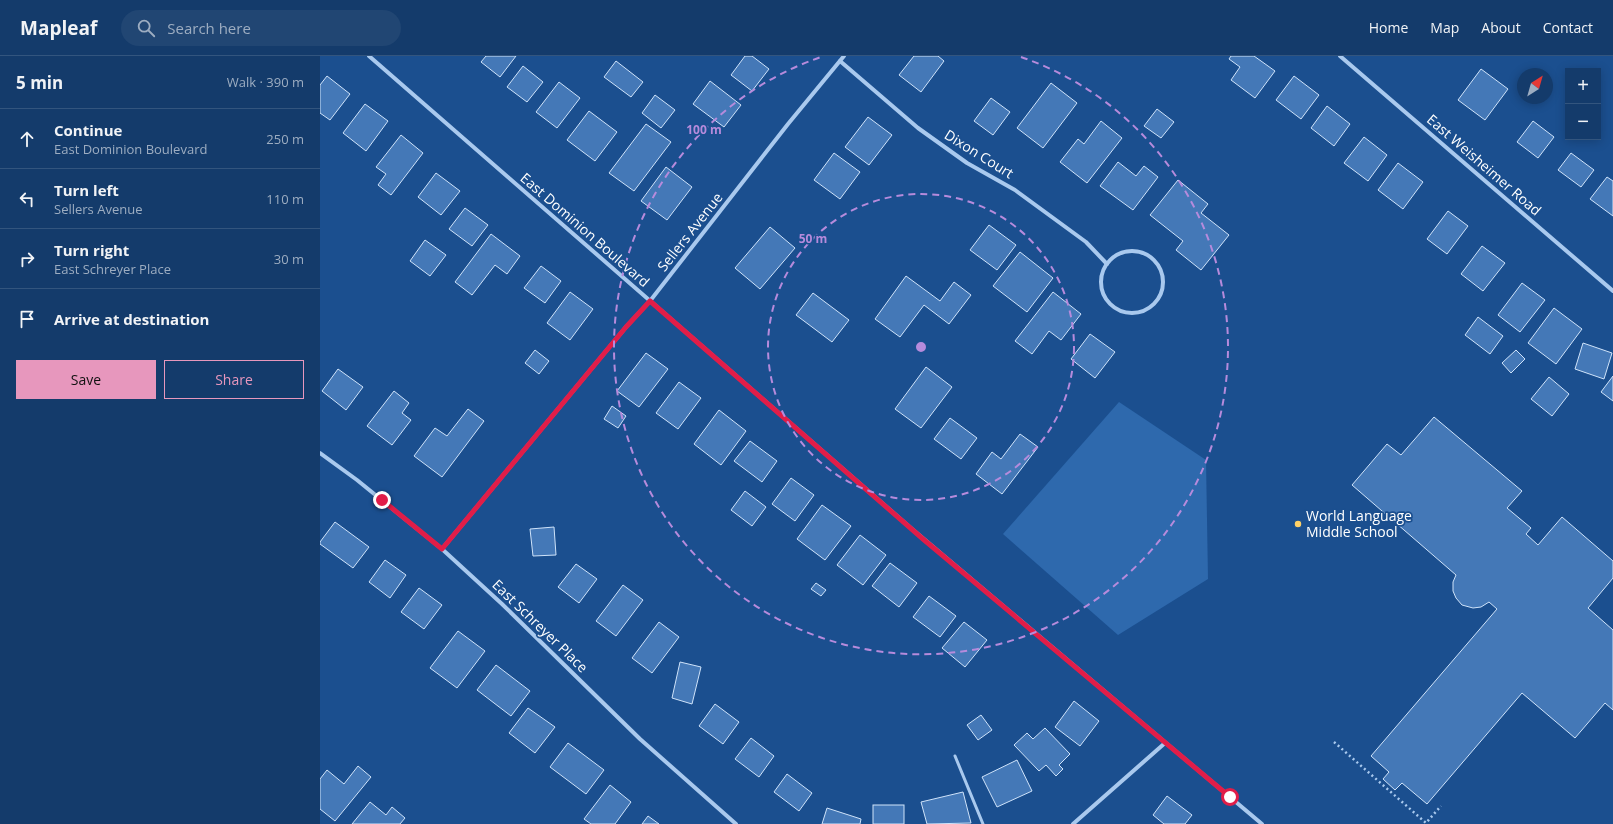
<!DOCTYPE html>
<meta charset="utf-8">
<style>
body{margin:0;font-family:"Open Sans",sans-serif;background:#214673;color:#f1f3f6}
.controls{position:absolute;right:12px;top:12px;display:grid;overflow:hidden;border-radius:0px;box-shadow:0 2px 10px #0003}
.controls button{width:36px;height:36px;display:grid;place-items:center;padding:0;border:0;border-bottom:1px solid #33557e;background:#143b6b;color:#f1f3f6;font:20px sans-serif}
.compass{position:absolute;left:1197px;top:12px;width:36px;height:36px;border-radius:50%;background:#143b6b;box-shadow:0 2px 10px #0003;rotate:37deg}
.stop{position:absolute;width:12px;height:12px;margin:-9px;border:3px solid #e11d48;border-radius:50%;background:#fff}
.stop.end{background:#e11d48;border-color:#fff;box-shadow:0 1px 4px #0008}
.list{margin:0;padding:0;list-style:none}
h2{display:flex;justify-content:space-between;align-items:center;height:52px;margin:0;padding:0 16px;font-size:17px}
h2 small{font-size:13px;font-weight:400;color:#9dadc1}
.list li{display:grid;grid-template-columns:26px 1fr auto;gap:12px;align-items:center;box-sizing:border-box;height:60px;padding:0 16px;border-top:1px solid #33557e}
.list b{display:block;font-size:15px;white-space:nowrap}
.list p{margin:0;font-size:13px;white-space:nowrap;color:#9dadc1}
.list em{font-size:13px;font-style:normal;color:#9dadc1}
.actions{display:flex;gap:8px;padding:12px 16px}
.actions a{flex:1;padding:9px 0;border:1px solid #e797bd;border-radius:0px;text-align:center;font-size:14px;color:#e797bd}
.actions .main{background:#e797bd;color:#111}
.icon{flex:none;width:22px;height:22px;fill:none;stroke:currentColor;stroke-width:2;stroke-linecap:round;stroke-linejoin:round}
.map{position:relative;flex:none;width:1293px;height:768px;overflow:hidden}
header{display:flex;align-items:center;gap:24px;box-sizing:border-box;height:56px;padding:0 20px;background:#143b6b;border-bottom:1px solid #33557e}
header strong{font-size:19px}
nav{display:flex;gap:22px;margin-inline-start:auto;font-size:14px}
.search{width:280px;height:36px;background:#214673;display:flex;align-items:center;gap:10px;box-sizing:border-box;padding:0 14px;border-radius:22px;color:#9dadc1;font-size:15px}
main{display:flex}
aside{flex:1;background:#143b6b}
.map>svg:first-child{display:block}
.green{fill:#2e69ad}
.building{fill:#4478b7;stroke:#cfe3fa}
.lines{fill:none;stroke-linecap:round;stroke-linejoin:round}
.path{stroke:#a9c9ee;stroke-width:2.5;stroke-dasharray:2 3;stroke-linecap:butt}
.service{stroke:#a9c9ee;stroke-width:3}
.minor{stroke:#a9c9ee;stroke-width:4}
.route{stroke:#e11d48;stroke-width:5}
.ring{fill:none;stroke:#b68bdc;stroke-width:2;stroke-dasharray:7 5}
.poi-dot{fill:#ffd166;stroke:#1b4f8f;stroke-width:1.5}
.labels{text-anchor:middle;stroke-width:3.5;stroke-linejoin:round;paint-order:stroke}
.street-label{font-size:14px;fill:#fff;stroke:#1b4f8f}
.poi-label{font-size:14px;fill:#fff;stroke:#1b4f8f;text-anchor:start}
.centre{fill:#b68bdc;stroke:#1b4f8f;stroke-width:2}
.ring-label{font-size:12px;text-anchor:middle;font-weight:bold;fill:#b68bdc;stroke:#1b4f8f;stroke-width:3.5;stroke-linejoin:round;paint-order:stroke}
</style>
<header>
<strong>Mapleaf</strong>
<div class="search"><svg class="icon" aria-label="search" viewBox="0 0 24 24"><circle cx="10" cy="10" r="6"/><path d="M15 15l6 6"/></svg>Search here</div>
<nav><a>Home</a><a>Map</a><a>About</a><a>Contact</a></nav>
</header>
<main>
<aside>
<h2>5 min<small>Walk · 390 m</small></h2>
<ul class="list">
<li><svg class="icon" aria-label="ahead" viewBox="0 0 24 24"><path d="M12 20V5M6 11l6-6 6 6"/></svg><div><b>Continue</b><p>East Dominion Boulevard</p></div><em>250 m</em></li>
<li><svg class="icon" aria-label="left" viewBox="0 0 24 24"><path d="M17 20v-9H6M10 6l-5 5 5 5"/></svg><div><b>Turn left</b><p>Sellers Avenue</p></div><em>110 m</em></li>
<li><svg class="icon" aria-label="right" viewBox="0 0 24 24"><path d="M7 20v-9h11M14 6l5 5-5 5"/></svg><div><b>Turn right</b><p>East Schreyer Place</p></div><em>30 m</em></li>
<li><svg class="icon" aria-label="arrive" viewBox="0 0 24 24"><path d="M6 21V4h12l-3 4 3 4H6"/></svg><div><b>Arrive at destination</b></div></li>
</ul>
<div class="actions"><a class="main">Save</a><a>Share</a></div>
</aside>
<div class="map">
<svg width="1293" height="768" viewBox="0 0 1293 768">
<rect width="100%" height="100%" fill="#1b4f8f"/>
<polygon class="green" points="799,346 886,404 888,523 798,579 683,478"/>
<g class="building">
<polygon points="166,0 196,0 180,21 161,6"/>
<polygon points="425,0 432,0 449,13 432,35 411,19"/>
<polygon points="594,0 618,0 624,5 601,36 579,19"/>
<polygon points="911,0 934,0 955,15 935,42 911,24 920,11 909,3"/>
<polygon points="296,5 323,26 311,41 284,21"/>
<polygon points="203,10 223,26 207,46 187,31"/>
<polygon points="1161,13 1188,33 1165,64 1138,44"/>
<polygon points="7,20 30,38 10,64 0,57 0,29"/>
<polygon points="974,20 999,39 981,63 956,44"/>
<polygon points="390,25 421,49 404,71 373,48"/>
<polygon points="239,26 260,42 237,72 216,56"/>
<polygon points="731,27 757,47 723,92 697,72"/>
<polygon points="335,39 355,54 341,72 322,57"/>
<polygon points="671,42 690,56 673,79 654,65"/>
<polygon points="45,48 68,65 46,95 23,77"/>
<polygon points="1007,50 1030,68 1014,90 991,72"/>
<polygon points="837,53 854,66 841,82 824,70"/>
<polygon points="269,55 297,76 275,105 247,84"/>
<polygon points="548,61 572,79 549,109 525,91"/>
<polygon points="781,65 802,82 767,127 740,106 758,83 764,88"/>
<polygon points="1213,65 1234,81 1218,102 1197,86"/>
<polygon points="326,68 351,86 314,135 289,117"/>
<polygon points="81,79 103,97 71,139 58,129 66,118 56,111"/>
<polygon points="1044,81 1067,99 1048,125 1024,107"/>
<polygon points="514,97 540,116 520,143 494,124"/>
<polygon points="1251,97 1274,114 1261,131 1238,114"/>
<polygon points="798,106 816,120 824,110 838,121 813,154 780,130"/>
<polygon points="1078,107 1103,126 1083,153 1058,134"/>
<polygon points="346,111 372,131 347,164 321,145"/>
<polygon points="116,117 140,135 121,159 98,141"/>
<polygon points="1287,121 1293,125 1293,160 1270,143"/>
<polygon points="858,124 888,148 881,157 909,179 881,214 856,194 863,185 830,159"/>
<polygon points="145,152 168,169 152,190 129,173"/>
<polygon points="1128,155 1148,170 1127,198 1107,183"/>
<polygon points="669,169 696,189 677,214 650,194"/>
<polygon points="450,171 475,192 440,233 415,212"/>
<polygon points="171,178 200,200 187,218 175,209 152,239 135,226"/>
<polygon points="105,184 126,199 110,220 90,205"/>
<polygon points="1162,190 1185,207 1163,235 1141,218"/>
<polygon points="700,196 733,222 707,256 673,230"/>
<polygon points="221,210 241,225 225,247 204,232"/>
<polygon points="586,220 620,245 634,226 651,239 629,268 604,249 580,281 555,263"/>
<polygon points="1202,227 1225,244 1200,276 1178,259"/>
<polygon points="250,236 273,253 250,284 227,267"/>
<polygon points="733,236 761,258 741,284 729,275 712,298 695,285"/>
<polygon points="493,237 529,264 512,286 476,259"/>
<polygon points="1234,252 1262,273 1236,308 1208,287"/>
<polygon points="1158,261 1183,280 1170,298 1145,279"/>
<polygon points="770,278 795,296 775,322 751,303"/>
<polygon points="1263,287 1292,297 1284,323 1255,313"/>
<polygon points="215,294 229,305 219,318 205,307"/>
<polygon points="1196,294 1205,303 1191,317 1182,307"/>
<polygon points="326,297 348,313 319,351 297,335"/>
<polygon points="606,311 632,331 601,372 575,353"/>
<polygon points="18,313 43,331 26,354 2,335"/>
<polygon points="1293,320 1293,345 1281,336"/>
<polygon points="1229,321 1249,338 1232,360 1211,343"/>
<polygon points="359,326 381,342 358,373 336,357"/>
<polygon points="74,335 89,347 82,357 91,364 72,389 47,370"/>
<polygon points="292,350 306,360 298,372 284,363"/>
<polygon points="148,353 164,365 122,421 94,400 115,372 127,380"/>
<polygon points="399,354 426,375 401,409 374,388"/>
<polygon points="1114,361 1202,435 1187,452 1211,472 1206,478 1218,489 1242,461 1293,505 1293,522 1268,552 1293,574 1293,654 1285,647 1255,682 1202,637 1107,748 1082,727 1075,734 1063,723 1069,716 1051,700 1177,553 1169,546 1161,551 1153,552 1142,549 1136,542 1133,535 1133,526 1136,519 1032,429 1067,388 1081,399"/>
<polygon points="630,362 657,382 641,403 614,383"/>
<polygon points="700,378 718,391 682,438 656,418 672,396 681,403"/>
<polygon points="430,385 457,405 442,426 414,405"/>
<polygon points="471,422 494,439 475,465 452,448"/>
<polygon points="425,435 446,451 432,470 411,454"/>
<polygon points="502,449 531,470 505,504 477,483"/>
<polygon points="15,466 49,491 33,512 0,488 0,486"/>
<polygon points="234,471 236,499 213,500 210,473"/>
<polygon points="540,479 566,499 543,529 517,509"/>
<polygon points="65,504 86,519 70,542 49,526"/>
<polygon points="570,507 597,527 579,551 552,530"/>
<polygon points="256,508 277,523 259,547 238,531"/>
<polygon points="496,527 506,534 501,540 491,533"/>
<polygon points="303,529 323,544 296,580 276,565"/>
<polygon points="99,532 122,549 104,573 81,556"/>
<polygon points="609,540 636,560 620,581 593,561"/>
<polygon points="339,566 359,581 332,617 312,602"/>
<polygon points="644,566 667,584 645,611 622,592"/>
<polygon points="138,575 165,595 137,632 110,612"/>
<polygon points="360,606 381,611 372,648 352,642"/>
<polygon points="176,609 210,635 191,660 157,634"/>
<polygon points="754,645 779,665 760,690 735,671"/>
<polygon points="395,648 419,666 403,688 379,670"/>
<polygon points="208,652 235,671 215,697 189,677"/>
<polygon points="661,659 672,674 658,684 647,669"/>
<polygon points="725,672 750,698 739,709 743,713 736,720 726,709 719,715 694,689 707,677 713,683"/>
<polygon points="431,682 454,700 439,721 415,703"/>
<polygon points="248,687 284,714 266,738 230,711"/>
<polygon points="697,704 712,735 677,751 662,721"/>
<polygon points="38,710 51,721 15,765 0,753 0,723 7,714 24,728"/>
<polygon points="467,718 492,737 479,755 454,736"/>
<polygon points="290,729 311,746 295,768 271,768 264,763"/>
<polygon points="643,736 651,767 607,768 601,746"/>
<polygon points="847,740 872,759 865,768 844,768 833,759"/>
<polygon points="50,746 66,759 72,751 85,762 80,768 32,768"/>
<rect x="553" y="749" width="31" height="19"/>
<polygon points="507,752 541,763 540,768 502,768"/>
<polygon points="328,760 339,768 322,768"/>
</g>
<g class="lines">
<polyline class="path" points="1014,686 1106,767 1121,750"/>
<polyline class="service" points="635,700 663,768"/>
<g class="minor">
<polyline points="49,0 592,473 942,768"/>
<polyline points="1020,0 1293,235"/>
<polyline points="520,5 598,72 647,107 695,134 766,186 787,208"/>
<circle cx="812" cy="226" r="31"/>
<polyline points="0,397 37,424 122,493 182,548 320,683 416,768"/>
<polyline points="122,493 306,271 330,245 468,68 524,0"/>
<polyline points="753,768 845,687"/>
</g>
</g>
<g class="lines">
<polyline class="route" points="62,444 122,493 306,271 330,245 603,483 910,741"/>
</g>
<g class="ring">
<circle cx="601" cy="291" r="153"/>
<path d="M701 1A307 307 0 1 1 501 1"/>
</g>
<circle class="poi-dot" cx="978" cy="468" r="4"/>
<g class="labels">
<g class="street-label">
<text transform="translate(659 98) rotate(32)" y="5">Dixon Court</text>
<text transform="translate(1164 109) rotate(41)" y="5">East Weisheimer Road</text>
<text transform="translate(265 174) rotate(41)" y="5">East Dominion Boulevard</text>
<text transform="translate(370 176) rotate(-52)" y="5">Sellers Avenue</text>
<text transform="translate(220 570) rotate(44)" y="5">East Schreyer Place</text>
</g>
<g class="poi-label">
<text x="986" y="465">World Language<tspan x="986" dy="16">Middle School</tspan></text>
</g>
</g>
<circle cx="601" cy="291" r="6" class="centre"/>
<g class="ring-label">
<text x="384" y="78">100 m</text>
<text x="493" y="187">50 m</text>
</g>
</svg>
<div class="controls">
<button>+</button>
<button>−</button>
</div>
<svg class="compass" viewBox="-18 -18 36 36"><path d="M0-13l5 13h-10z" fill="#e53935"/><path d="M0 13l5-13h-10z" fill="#9dadc1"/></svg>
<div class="stop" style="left:910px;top:741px"></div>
<div class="stop end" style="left:62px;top:444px"></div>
</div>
</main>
